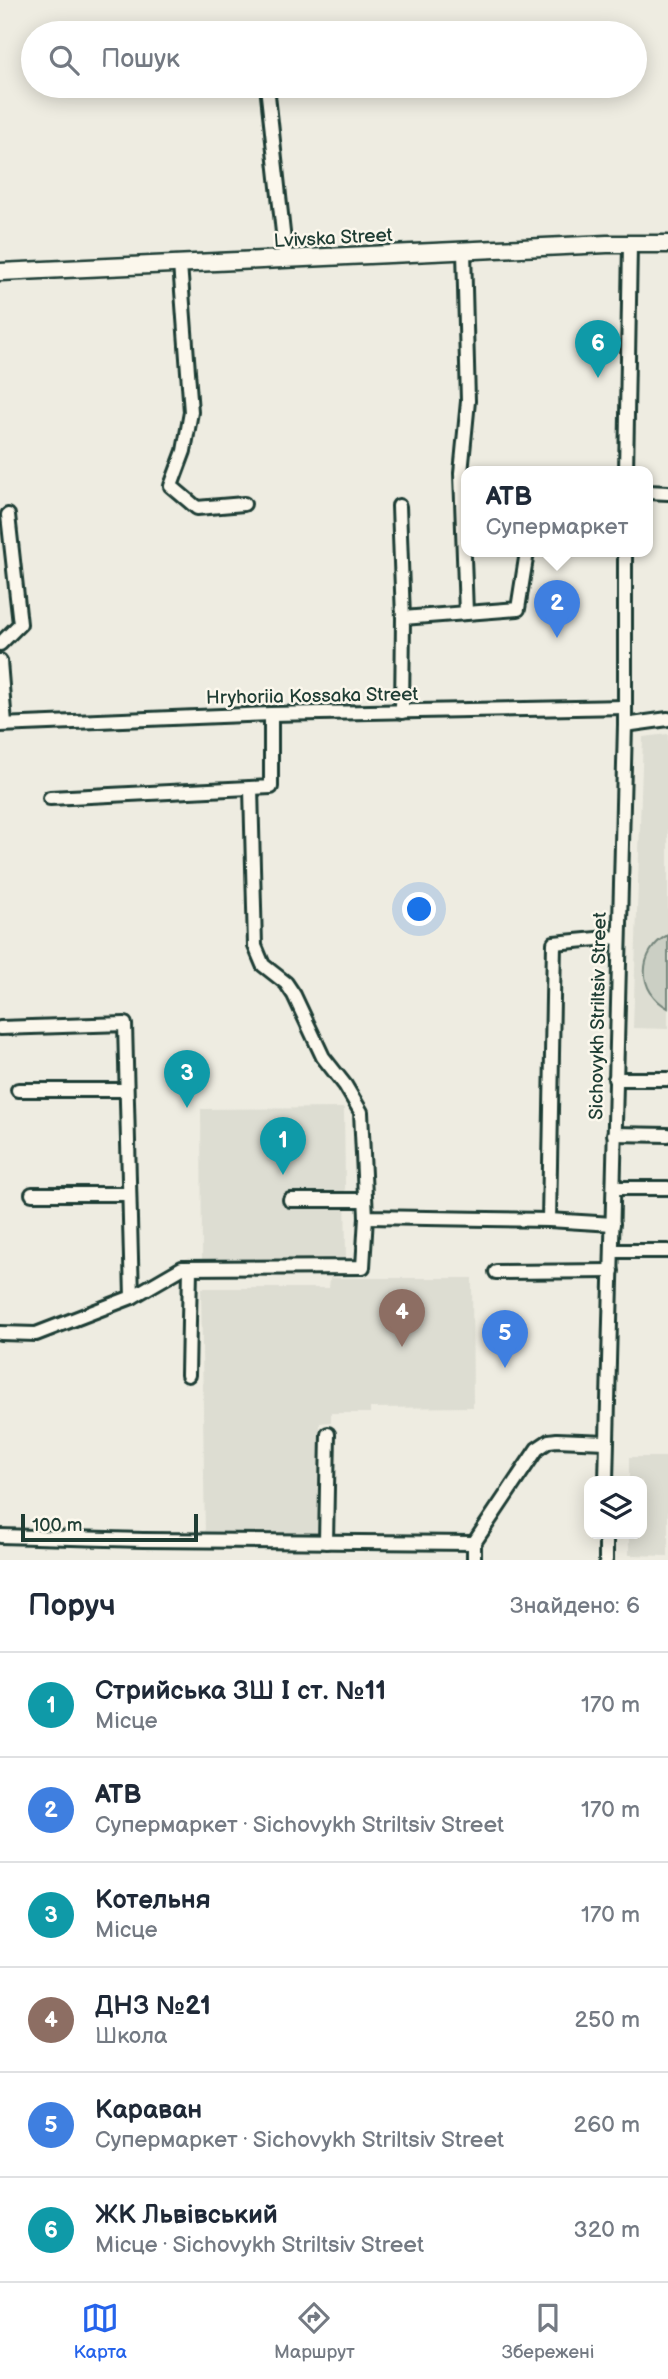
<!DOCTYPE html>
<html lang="uk">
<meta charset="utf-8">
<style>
body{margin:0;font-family:"Balsamiq Sans",sans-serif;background:#f2f2f3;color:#1f2937}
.controls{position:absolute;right:21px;bottom:21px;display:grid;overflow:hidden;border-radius:14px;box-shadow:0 4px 18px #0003}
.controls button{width:63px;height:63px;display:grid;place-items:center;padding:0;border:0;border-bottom:2px solid #e0e1e3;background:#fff;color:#1f2937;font:35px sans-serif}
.scale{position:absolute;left:21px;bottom:18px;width:177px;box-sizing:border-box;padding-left:7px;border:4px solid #1f3d34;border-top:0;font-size:19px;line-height:24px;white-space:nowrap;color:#1f3d34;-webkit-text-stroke:5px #fbf7ec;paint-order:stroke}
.you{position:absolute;left:420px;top:910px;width:24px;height:24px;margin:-18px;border:5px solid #fff;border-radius:50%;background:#1a73e8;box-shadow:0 0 0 10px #1a73e833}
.badge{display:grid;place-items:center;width:46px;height:46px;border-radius:50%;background:#2563eb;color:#fff;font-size:23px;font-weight:700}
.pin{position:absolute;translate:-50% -58px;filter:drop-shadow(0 2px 4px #0008)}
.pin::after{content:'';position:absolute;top:37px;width:24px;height:21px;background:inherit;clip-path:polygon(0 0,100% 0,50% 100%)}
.popup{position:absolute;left:461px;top:466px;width:192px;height:91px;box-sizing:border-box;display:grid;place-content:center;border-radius:14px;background:#fff;filter:drop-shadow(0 2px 5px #0005);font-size:23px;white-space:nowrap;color:#747a83}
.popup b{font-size:26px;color:#1f2937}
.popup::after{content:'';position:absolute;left:50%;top:100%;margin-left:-14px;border:14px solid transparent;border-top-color:#fff}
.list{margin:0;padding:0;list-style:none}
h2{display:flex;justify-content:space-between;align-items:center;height:91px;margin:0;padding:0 28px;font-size:30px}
h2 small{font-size:23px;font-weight:400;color:#747a83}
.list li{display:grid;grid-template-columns:46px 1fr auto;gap:21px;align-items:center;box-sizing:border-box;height:105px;padding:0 28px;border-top:2px solid #e0e1e3}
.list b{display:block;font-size:26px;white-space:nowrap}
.list p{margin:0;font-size:23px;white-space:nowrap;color:#747a83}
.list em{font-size:23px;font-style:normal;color:#747a83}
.icon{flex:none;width:38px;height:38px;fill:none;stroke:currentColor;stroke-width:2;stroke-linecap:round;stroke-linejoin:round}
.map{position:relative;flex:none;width:668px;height:1560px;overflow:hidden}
.search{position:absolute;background:#fff;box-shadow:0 4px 18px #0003;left:21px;right:21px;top:21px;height:77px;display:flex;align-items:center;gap:18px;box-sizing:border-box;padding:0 24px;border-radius:38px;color:#747a83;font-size:26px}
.sheet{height:721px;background:#fff}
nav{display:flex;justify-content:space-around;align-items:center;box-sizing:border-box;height:98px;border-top:2px solid #e0e1e3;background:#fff;font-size:19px;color:#747a83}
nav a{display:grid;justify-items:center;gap:4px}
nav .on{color:#2563eb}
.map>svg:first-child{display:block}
.built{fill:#ddddd2}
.green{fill:#cbcfc4;stroke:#75867c;stroke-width:2}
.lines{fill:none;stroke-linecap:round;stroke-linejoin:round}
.minor-casing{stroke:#1f3d34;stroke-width:18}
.major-casing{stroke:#1f3d34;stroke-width:21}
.minor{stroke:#fbf7ec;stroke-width:12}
.major{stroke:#fbf7ec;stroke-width:16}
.labels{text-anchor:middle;stroke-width:5;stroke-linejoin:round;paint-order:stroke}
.street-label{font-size:19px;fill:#1f3d34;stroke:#fbf7ec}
</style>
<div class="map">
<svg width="668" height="1560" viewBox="0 0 668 1560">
<rect width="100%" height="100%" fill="#eeece1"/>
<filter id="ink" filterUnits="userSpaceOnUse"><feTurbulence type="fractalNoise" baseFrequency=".0143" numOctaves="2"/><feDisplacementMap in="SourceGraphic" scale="14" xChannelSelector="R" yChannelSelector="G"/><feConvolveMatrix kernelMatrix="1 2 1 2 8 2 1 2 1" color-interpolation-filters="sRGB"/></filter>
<g filter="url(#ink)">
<g class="built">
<polygon points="668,734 668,1029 633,1028 643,737"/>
<polygon points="344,1108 346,1260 202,1261 201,1109"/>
<polygon points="330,1278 472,1278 473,1407 370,1408 370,1413 331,1413 331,1422 320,1423 321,1537 205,1537 201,1288 329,1288"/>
<polygon points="629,1457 668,1457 668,1556 629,1555 629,1534 642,1534 642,1481 629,1481"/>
</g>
<path class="green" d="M668 935V1008C637 992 637 951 668 935Z"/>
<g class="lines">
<g class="minor-casing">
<g id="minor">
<polyline points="267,86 286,260"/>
<polyline points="464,251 468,401 461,473 466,613"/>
<polyline points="180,264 191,412 184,451 171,486 197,508 244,504"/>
<polyline points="626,472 630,245"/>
<polyline points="648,492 668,493"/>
<polyline points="399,506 403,618"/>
<polyline points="0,644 20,624 8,515"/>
<polyline points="0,661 5,724"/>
<polyline points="402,712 403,618 518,609 527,552"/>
<polyline points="0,725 271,714 625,707"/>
<polyline points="625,725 668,719"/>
<polyline points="251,788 255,946 263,965 286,983 294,995 323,1057 345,1085 361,1112 366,1217 549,1220 613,1224"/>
<polyline points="50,798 271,787 271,714"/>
<polyline points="0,1028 125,1024 132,1297 36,1334 0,1333"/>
<polyline points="615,1079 668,1079"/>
<polyline points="18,1090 125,1090"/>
<polyline points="614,1134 668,1135"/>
<polyline points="614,1188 668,1188"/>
<polyline points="32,1194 129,1194"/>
<polyline points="290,1200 365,1200"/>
<polyline points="549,1220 554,943 618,937"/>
<polyline points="613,1251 668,1251"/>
<polyline points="496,1272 612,1271"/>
<polyline points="132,1297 182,1268 363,1267 366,1217"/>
<polyline points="188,1375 190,1268"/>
<polyline points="606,1481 625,725 625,552"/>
<polyline points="0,1536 143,1540 474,1543"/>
<polyline points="326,1542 328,1434"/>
<polyline points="474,1560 474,1543 537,1449 549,1441 557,1440 606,1442"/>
<polyline points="606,1560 606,1534"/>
</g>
</g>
<g class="major-casing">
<polyline id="major" points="0,272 607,244 668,244"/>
</g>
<use href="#minor" class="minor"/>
<use href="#major" class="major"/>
</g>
</g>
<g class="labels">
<g class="street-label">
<text transform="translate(333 237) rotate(-3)" y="7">Lvivska Street</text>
<text transform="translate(312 695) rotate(-1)" y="7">Hryhoriia Kossaka Street</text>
<text transform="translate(597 1016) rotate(-89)" y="7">Sichovykh Striltsiv Street</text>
</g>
</g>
</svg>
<div class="controls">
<button><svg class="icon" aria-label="layers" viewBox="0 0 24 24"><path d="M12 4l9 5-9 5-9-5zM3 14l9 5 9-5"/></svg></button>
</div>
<div class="scale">100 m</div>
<div class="you"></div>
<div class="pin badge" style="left:283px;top:1175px;background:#0f9aa8">1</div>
<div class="pin badge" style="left:557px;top:638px;background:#3f7fe0">2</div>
<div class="popup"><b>ATB</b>Супермаркет</div>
<div class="pin badge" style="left:187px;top:1108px;background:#0f9aa8">3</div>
<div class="pin badge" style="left:402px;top:1347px;background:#8d6e63">4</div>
<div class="pin badge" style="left:505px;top:1368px;background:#3f7fe0">5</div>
<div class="pin badge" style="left:598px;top:378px;background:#0f9aa8">6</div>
<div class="search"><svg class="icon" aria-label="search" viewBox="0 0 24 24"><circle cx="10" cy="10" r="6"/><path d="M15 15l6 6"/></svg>Пошук</div>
</div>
<section class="sheet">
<h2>Поруч<small>Знайдено: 6</small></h2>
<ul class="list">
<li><span class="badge" style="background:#0f9aa8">1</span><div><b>Стрийська ЗШ I ст. №11</b><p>Місце</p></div><em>170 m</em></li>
<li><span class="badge" style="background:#3f7fe0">2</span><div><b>ATB</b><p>Супермаркет · Sichovykh Striltsiv Street</p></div><em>170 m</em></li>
<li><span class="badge" style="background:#0f9aa8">3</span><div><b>Котельня</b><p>Місце</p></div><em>170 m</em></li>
<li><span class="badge" style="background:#8d6e63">4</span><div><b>ДНЗ №21</b><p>Школа</p></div><em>250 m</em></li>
<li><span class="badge" style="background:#3f7fe0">5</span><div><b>Караван</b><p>Супермаркет · Sichovykh Striltsiv Street</p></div><em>260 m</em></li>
<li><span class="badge" style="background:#0f9aa8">6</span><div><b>ЖК Львівський</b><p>Місце · Sichovykh Striltsiv Street</p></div><em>320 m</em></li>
</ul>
</section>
<nav>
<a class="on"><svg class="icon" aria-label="map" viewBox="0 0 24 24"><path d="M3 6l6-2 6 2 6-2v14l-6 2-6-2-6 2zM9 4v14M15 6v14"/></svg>Карта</a>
<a><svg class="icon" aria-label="directions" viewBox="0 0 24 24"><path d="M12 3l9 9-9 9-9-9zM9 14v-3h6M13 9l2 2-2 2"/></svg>Маршрут</a>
<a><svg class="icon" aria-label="saved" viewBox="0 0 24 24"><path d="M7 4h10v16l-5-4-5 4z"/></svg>Збережені</a>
</nav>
